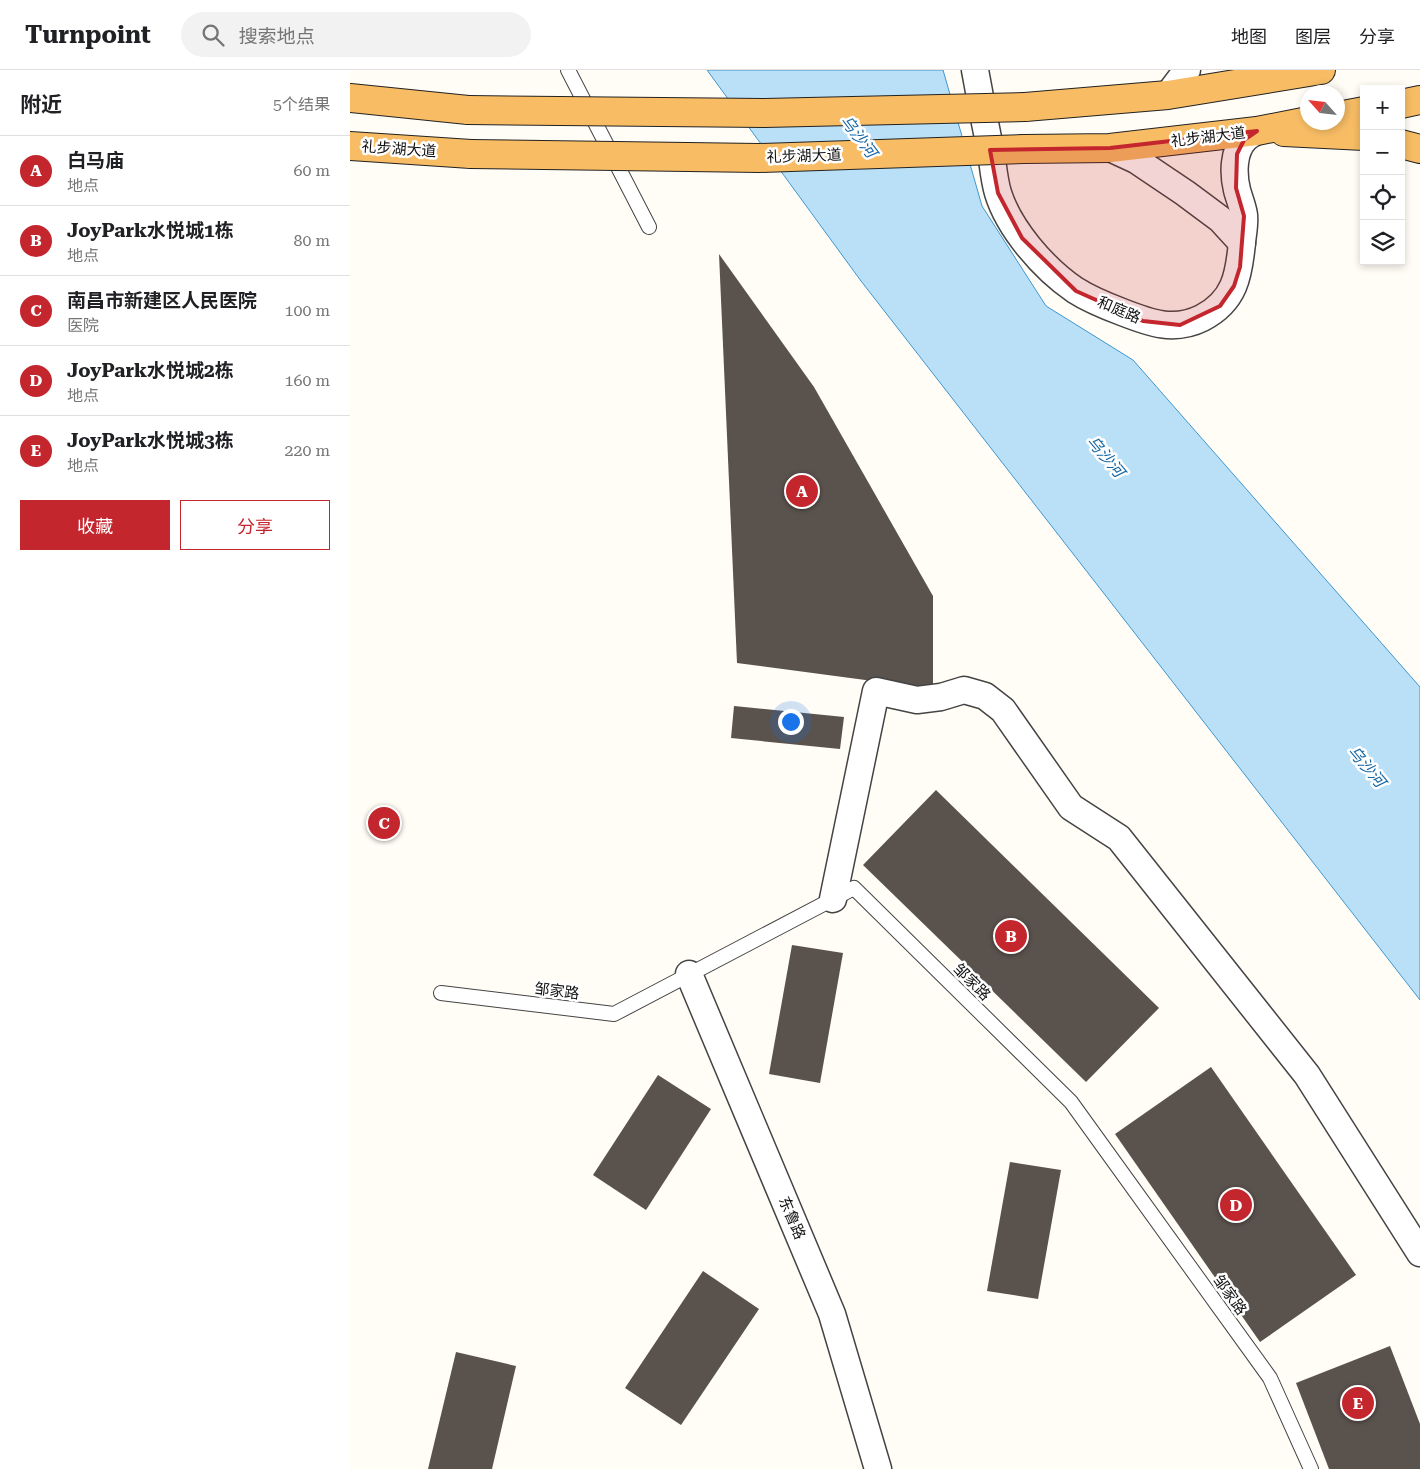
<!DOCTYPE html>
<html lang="zh">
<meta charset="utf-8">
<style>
body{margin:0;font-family:"Roboto Serif","Noto Sans SC",serif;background:#f2f2f2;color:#202124}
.controls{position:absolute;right:15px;top:15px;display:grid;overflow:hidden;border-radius:0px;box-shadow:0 2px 8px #0003}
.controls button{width:45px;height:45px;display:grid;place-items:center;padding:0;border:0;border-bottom:1px solid #e0e0e0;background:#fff;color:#202124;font:25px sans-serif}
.compass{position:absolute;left:950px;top:15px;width:45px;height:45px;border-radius:50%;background:#fff;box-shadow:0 2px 8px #0003;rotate:297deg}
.you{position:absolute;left:440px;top:651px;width:18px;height:18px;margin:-12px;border:4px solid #fff;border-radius:50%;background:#1a73e8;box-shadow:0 0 0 8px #1a73e833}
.badge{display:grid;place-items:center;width:32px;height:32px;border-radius:50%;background:#c4262e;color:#fff;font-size:16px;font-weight:700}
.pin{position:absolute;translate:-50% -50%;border:2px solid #fff;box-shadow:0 1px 5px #0006}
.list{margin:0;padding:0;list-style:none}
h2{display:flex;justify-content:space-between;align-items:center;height:65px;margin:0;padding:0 20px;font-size:21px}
h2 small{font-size:16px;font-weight:400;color:#757577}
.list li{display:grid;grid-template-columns:32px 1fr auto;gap:15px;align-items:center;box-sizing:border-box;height:70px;padding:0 20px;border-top:1px solid #e0e0e0}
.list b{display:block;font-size:19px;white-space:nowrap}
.list p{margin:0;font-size:16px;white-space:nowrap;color:#757577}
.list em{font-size:16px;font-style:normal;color:#757577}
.actions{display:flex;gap:10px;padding:15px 20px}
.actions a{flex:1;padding:11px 0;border:1px solid #c4262e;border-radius:0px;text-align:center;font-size:18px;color:#c4262e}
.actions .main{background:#c4262e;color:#fff}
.icon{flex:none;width:28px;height:28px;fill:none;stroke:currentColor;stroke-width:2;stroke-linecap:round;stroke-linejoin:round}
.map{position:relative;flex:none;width:1070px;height:1399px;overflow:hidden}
header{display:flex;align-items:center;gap:30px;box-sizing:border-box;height:70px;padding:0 25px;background:#fff;border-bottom:1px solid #e0e0e0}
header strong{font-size:24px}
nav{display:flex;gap:28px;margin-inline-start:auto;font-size:18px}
.search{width:350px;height:45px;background:#f2f2f2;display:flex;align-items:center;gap:12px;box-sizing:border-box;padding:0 18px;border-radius:28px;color:#757577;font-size:19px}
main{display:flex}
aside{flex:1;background:#fff}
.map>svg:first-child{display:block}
.water{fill:#b9e0f7;stroke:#3f96cf}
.building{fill:#5a524d}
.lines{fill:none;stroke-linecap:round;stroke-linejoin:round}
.service-casing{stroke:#444;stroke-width:16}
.minor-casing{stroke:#444;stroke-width:29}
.trunk-casing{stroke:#222;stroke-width:30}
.service{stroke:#fff;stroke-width:14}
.minor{stroke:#fff;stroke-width:26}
.trunk{stroke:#f7bc64;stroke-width:28}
.trunk-bridge-casing{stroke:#222;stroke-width:30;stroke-linecap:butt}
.trunk-bridge{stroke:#f7bc64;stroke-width:28}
.marked{fill:#c4262e;fill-opacity:0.2;stroke:#c4262e;stroke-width:4;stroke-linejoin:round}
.labels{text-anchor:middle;stroke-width:5;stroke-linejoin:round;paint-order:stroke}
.street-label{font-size:15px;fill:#111;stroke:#fff}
.water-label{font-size:16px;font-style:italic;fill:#1768a6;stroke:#fff}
</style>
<header>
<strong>Turnpoint</strong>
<div class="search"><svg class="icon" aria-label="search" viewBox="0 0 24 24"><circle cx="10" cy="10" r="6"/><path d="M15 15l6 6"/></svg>搜索地点</div>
<nav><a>地图</a><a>图层</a><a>分享</a></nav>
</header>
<main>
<aside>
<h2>附近<small>5个结果</small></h2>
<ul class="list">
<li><span class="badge">A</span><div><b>白马庙</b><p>地点</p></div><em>60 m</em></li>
<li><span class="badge">B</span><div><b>JoyPark水悦城1栋</b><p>地点</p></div><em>80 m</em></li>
<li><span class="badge">C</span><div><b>南昌市新建区人民医院</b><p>医院</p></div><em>100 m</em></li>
<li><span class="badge">D</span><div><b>JoyPark水悦城2栋</b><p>地点</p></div><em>160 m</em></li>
<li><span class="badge">E</span><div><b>JoyPark水悦城3栋</b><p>地点</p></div><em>220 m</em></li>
</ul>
<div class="actions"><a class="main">收藏</a><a>分享</a></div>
</aside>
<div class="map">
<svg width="1070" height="1399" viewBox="0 0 1070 1399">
<rect width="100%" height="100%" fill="#fffdf5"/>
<polygon class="water" points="357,0 593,0 632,136 696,236 783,290 1070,617 1070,930 511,211"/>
<g class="building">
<polygon points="369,184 464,317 583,526 583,619 387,593"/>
<polygon points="384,636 494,647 490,679 381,668"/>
<polygon points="586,720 809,938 736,1012 513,795"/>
<polygon points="442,875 493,883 470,1013 419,1004"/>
<polygon points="861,997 1006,1205 910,1272 765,1064"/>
<polygon points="308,1005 361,1039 296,1140 243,1105"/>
<polygon points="660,1092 711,1100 688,1229 637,1221"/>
<polygon points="353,1201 409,1239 331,1355 275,1318"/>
<polygon points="1040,1276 1070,1354 1070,1399 979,1399 946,1313"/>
<polygon points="106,1282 166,1296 142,1399 78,1399"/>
</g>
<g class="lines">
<g class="service-casing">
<g id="service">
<polyline points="218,0 299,157"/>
<polyline points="91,923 264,944 504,818 721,1032 920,1308 961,1399"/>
</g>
</g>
<g class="minor-casing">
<g id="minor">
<path d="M625 0C630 27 635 55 641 82 643 95 644 110 648 123 659 159 694 199 725 220 739 229 756 236 772 242 800 253 824 262 852 248 885 231 889 205 892 172 893 163 895 154 894 145 893 137 889 128 887 120 883 104 883 81 895 69 898 66 903 63 907 61"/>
<polyline points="818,25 837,0"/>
<polyline points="760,78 786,90 835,123 870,149 892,173"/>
<polyline points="483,829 526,621 567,630 591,627 614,620 635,626 653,640 721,737 769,768 957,1005 1070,1183"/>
<polyline points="339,904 482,1244 528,1399"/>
</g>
</g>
<g class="trunk-casing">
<g id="trunk">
<polyline points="0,28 118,40"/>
<polyline points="1051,34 1070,30"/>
<polyline points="675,37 818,25 971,0"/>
<polyline points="988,46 1014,41"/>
<polyline points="934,62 1014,66"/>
<polyline points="1051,74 1070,79"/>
<polyline points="0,76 121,84"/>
<polyline points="674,79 760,78 907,61 958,51"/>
</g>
</g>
<use href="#service" class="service"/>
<use href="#minor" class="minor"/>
<use href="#trunk" class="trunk"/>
<g class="trunk-bridge-casing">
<g id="trunk-bridge">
<polyline points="118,40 414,43 675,37"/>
<polyline points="121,84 409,88 674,79"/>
</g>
</g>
<use href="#trunk-bridge" class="trunk-bridge"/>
</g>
<path class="marked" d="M907 61 894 70 887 84 886 118 894 146 890 197 884 216 870 236 830 255 793 251 726 221 672 168 648 123 640 80 760 78Z"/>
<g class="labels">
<g class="street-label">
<text transform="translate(858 67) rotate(-7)" y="5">礼步湖大道</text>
<text transform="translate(49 79) rotate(4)" y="5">礼步湖大道</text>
<text transform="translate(454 86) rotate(-2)" y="5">礼步湖大道</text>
<text transform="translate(769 240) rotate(23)" y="5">和庭路</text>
<text transform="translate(622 912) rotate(45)" y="5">邹家路</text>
<text transform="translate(207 921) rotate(7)" y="5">邹家路</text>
<text transform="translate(442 1148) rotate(67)" y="5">东鲁路</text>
<text transform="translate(880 1225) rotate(54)" y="5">邹家路</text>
</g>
<g class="water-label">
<text transform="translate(509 66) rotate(53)" y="6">乌沙河</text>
<text transform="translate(756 386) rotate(50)" y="6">乌沙河</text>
<text transform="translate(1017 696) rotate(50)" y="6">乌沙河</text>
</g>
</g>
</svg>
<div class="controls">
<button>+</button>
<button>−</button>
<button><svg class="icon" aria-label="locate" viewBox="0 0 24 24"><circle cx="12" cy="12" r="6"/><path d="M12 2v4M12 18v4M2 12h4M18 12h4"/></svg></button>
<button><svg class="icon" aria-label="layers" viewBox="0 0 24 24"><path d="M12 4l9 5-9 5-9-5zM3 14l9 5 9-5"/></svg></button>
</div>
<svg class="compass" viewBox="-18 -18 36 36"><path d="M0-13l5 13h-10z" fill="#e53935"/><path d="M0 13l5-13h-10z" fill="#757577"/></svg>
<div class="you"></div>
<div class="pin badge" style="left:452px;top:421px">A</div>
<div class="pin badge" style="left:661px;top:866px">B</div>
<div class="pin badge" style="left:34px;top:753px">C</div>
<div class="pin badge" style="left:886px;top:1135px">D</div>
<div class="pin badge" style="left:1008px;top:1333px">E</div>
</div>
</main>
